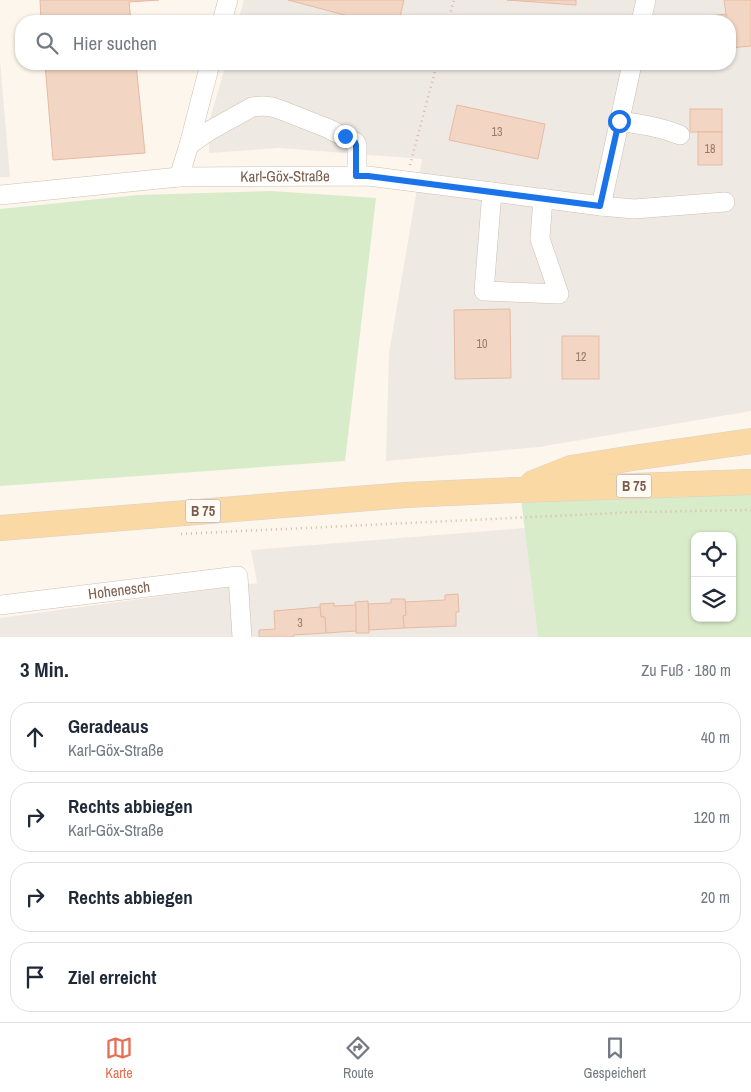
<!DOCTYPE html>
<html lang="de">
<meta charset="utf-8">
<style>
body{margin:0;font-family:"Archivo Narrow",sans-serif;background:#f6f6f7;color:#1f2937}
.controls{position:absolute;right:15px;bottom:15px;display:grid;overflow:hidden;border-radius:10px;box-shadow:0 1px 4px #0004}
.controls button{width:45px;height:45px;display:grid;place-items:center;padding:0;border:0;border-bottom:1px solid #e0e1e3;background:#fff;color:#1f2937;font:25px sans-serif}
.stop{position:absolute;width:15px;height:15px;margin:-11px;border:4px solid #1a73e8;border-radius:50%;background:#fff}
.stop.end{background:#1a73e8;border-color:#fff;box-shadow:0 1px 5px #0008}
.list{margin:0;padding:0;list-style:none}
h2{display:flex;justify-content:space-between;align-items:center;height:65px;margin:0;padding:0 20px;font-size:21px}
h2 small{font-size:16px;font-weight:400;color:#747a83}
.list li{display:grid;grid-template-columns:32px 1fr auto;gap:15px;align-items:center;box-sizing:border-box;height:70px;margin:0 10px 10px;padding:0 10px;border:1px solid #e0e1e3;border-radius:20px}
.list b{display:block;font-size:19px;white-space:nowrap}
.list p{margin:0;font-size:16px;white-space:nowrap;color:#747a83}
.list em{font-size:16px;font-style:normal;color:#747a83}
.icon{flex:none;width:28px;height:28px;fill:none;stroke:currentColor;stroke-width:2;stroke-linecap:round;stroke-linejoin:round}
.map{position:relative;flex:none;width:751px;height:637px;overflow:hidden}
.search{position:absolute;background:#fff;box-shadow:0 1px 4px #0004;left:15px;right:15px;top:15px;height:55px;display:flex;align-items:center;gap:12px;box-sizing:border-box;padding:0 18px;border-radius:20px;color:#747a83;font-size:19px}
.sheet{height:385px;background:#fff}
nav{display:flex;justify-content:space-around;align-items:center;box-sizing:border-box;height:70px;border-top:1px solid #e0e1e3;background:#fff;font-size:14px;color:#747a83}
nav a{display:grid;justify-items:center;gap:2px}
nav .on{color:#e76f51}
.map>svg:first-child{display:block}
.industrial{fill:#efe9e4}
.green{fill:#d8ecc9;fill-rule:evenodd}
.building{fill:#f3d5c3;stroke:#e6bba3}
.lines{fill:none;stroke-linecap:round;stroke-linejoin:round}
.minor-casing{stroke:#d1beb0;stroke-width:20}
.major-casing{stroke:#dad1cd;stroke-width:26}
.path{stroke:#d9b8a5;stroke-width:2.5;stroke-dasharray:1 4;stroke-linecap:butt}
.minor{stroke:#fff;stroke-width:19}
.major{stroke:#fbd9a5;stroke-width:25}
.route{stroke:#1a73e8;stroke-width:6}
.labels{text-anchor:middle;stroke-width:4;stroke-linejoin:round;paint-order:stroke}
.number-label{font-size:12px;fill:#987a6a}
.shield{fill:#fffaf3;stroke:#a28b7f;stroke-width:1}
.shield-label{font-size:14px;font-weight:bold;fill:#7a5c4d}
.street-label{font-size:15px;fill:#7a5c4d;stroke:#fffaf3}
</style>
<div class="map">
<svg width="751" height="637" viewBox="0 0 751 637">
<rect width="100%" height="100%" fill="#fdf6ec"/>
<g class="industrial">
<polygon points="244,0 751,0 751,411 539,447 386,461 389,353 422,159 279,148 209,153 210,119 226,64 730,64 730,21 238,21"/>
<polygon points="0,60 10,177 0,177"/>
<polygon points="525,528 538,637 0,637 0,618 257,583 251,550"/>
</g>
<g class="green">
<polygon points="271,191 376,198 345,461 0,486 0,209 138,195"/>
<path d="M751 493V637H538L521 498ZM695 536H732V618H695Z"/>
</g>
<g class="building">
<polygon points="40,0 159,0 129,2 131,21 41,21"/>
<polygon points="288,0 404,0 399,21 367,21"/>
<polygon points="507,0 576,0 576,5"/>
<polygon points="724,0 751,0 751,46 730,48 730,21 727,21"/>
<polygon points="726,14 727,21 684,21 684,19"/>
<polygon points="45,64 136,64 145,153 53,160"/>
<polygon points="457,105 545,124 538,159 449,140"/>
<rect x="690" y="109" width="32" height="23"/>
<rect x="698" y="132" width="24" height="33"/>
<polygon points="510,309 511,378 455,379 454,310"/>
<rect x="562" y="336" width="37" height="43"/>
<polygon points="458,594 459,612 456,612 456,626 404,628 403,616 406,615 405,602 445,600 445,595"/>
<polygon points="391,599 405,599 406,615 403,616 404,628 369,630 368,604 391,603"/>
<polygon points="368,601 369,633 356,633 355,602"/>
<polygon points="334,603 334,606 356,605 356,631 326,633 325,617 321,617 320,604"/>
<polygon points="320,607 321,617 325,617 326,633 293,635 294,637 259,637 259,630 275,629 274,611"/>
</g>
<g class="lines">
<g class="minor-casing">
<g id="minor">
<polyline points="222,21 228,0"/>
<polyline points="641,21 646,0"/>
<path d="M619 121C640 124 660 127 680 135"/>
<polyline points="189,145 209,131 252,107 263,106 272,107 281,110 327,128 355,142 357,145 357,176"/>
<polyline points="179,177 189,145 210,64"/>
<polyline points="492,192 484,291 559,294 540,239 543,198"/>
<path id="s1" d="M0 195 179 177 368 176 601 206 634 209 725 202"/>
<polyline points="601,206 632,64"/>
<path id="s2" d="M0 605 238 576 242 637"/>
</g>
</g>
<g class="major-casing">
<g id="major">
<polyline points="533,483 571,468 633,458 751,441"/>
<polyline points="0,528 406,495 516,490 751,482"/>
</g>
</g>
<g class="path">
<polyline points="448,21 454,0"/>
<polyline points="410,165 437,64"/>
<polyline points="181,534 636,512 751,510"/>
</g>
<use href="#minor" class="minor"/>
<use href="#major" class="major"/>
</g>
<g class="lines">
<polyline class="route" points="345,136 355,142 356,145 356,176 368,176 600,206 619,121"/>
</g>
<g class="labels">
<g class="number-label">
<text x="497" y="136">13</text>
<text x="710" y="153">18</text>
<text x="482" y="348">10</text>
<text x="581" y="361">12</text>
<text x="300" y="627">3</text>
</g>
<g class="shield">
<rect x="616.5" y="474.5" width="35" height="23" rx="4"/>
<rect x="185.5" y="499.5" width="35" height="23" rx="4"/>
</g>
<g class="shield-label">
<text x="634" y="491">B 75</text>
<text x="203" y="516">B 75</text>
</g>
<g class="street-label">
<text dy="5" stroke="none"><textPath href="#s1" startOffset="286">Karl-Göx-Straße</textPath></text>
<text dy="5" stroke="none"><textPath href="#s2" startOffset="120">Hohenesch</textPath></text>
</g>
</g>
</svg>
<div class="controls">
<button><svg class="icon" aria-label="locate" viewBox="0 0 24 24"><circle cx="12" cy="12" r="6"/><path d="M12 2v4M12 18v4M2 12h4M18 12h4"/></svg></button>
<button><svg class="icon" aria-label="layers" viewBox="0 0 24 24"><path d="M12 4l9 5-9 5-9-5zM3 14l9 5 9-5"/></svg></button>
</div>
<div class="stop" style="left:619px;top:121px"></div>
<div class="stop end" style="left:345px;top:136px"></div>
<div class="search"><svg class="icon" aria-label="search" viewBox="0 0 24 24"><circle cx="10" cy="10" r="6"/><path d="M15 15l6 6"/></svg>Hier suchen</div>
</div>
<section class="sheet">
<h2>3 Min.<small>Zu Fuß · 180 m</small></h2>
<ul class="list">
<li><svg class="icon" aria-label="ahead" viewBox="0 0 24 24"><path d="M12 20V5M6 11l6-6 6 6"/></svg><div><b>Geradeaus</b><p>Karl-Göx-Straße</p></div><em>40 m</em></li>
<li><svg class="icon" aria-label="right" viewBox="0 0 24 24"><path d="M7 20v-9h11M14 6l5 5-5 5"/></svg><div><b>Rechts abbiegen</b><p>Karl-Göx-Straße</p></div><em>120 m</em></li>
<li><svg class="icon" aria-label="right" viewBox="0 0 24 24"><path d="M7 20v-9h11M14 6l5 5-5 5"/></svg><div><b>Rechts abbiegen</b></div><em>20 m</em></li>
<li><svg class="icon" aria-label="arrive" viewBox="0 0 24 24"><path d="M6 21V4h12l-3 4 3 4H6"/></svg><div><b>Ziel erreicht</b></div></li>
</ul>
</section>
<nav>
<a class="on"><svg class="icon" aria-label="map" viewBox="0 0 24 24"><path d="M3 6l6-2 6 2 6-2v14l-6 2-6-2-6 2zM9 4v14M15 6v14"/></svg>Karte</a>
<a><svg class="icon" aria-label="directions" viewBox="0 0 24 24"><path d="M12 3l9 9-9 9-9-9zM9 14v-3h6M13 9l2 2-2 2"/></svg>Route</a>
<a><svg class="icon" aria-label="saved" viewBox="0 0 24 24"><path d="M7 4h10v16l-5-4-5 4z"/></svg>Gespeichert</a>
</nav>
